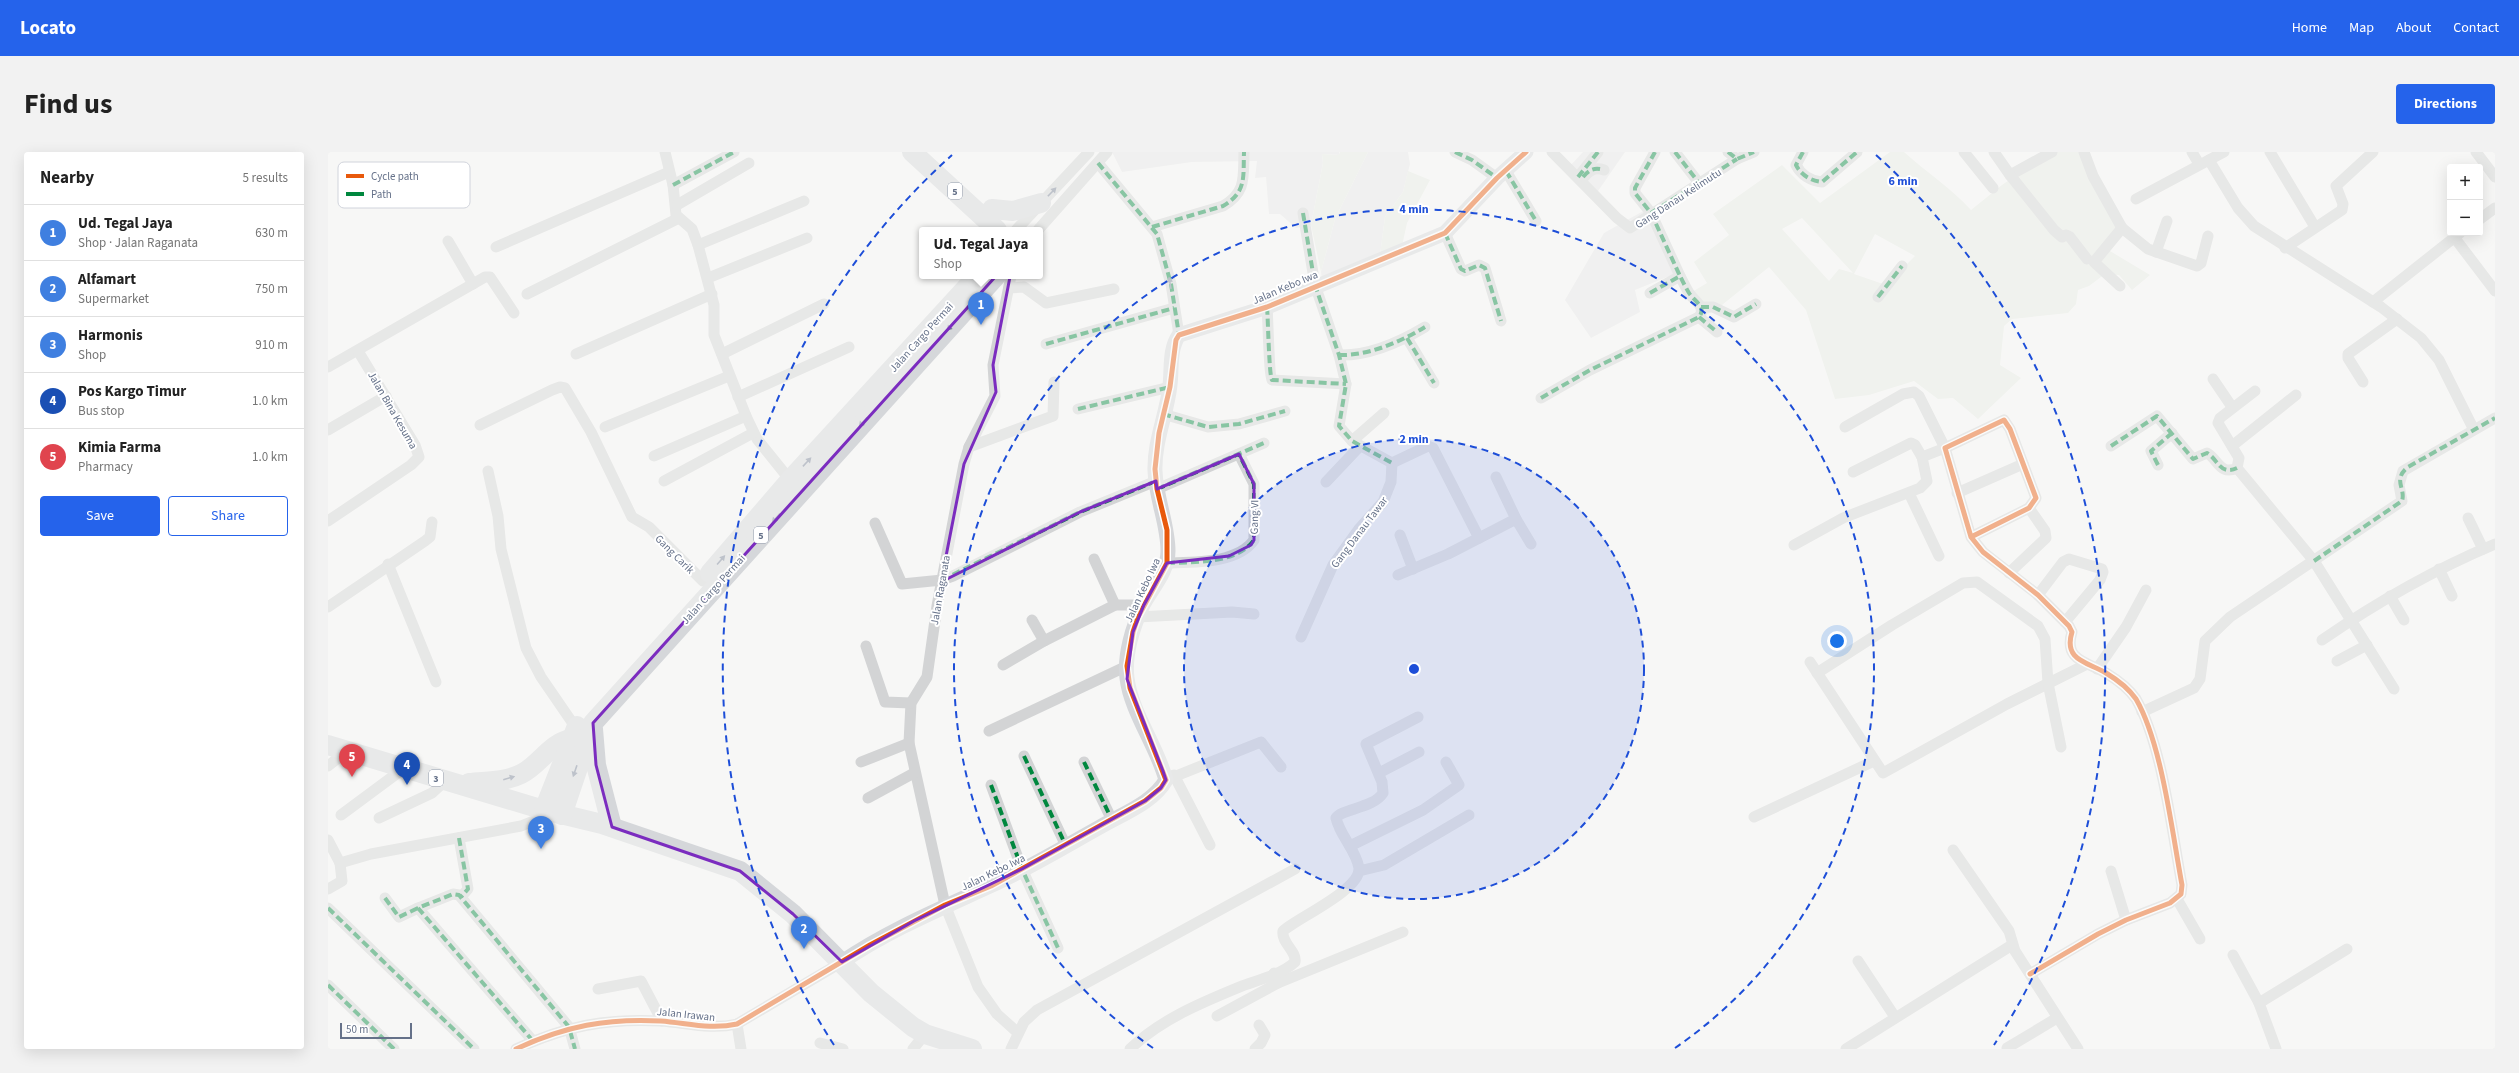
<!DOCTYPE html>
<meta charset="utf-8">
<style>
body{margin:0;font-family:"Source Sans 3",sans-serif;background:#f2f2f2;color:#222}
.controls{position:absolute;right:12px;top:12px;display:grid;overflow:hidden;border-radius:4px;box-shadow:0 4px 16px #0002}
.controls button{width:36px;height:36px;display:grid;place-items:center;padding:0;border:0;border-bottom:1px solid #e0e0e0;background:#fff;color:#222;font:20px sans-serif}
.scale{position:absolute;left:12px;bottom:10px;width:72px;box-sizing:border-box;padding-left:4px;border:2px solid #657189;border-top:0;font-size:11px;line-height:14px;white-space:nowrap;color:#657189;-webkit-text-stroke:3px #fff;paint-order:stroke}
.you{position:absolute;left:1509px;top:489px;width:14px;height:14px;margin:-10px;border:3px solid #fff;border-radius:50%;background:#1a73e8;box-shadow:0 0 0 6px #1a73e833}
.badge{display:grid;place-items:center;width:26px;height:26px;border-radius:50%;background:#2563eb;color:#fff;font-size:13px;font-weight:700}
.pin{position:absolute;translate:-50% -33px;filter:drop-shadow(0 1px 2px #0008)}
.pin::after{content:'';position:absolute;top:21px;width:14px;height:12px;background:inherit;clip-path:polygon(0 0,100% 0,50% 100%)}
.popup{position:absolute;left:591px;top:75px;width:124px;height:52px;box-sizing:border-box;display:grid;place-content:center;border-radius:4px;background:#fff;filter:drop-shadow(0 1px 3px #0005);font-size:13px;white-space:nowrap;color:#767676}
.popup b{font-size:15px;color:#222}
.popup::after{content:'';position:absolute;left:50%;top:100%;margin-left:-8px;border:8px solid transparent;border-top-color:#fff}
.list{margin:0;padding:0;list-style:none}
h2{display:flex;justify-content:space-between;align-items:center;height:52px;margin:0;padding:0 16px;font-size:17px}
h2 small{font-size:13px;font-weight:400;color:#767676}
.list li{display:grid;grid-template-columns:26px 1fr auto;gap:12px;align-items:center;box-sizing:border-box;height:56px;padding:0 16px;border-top:1px solid #e0e0e0}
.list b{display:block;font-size:15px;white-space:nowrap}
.list p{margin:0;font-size:13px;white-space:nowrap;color:#767676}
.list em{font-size:13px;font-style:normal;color:#767676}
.actions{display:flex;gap:8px;padding:12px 16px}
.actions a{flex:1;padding:9px 0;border:1px solid #2563eb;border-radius:4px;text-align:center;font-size:14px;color:#2563eb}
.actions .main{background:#2563eb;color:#fff}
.map{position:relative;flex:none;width:2167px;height:897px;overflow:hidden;border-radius:4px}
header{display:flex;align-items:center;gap:24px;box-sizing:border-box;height:56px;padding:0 20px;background:#2563eb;color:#fff}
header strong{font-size:19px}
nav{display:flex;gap:22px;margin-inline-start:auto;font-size:14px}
.intro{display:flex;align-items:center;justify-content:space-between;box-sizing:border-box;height:96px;padding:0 24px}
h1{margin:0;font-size:28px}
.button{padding:10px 18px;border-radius:4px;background:#2563eb;color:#fff;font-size:14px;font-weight:700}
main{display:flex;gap:24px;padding:0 24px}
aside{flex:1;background:#fff;border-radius:4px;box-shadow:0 4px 16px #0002}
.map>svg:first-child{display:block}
.built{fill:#e7e7e8}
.green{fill:#e6ebe4;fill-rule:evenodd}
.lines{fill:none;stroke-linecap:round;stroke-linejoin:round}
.street{stroke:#d3d4d5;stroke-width:11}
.secondary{stroke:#d5d7da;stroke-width:15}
.highway{stroke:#d5d7da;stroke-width:20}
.quiet{stroke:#00873e;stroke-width:4;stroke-dasharray:8 4;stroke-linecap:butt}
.cycleway-casing{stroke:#fff;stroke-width:8}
.cycleway{stroke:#e8590c;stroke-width:5}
.oneway{fill:#768094}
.oneway2{fill:#768095}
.marked{fill:none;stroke:#7b2cbf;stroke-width:3;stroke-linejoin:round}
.ring{fill:none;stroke:#1d4ed8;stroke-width:2;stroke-dasharray:7 5}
.labels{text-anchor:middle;stroke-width:4;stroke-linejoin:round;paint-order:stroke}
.shield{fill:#fff;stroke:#939cac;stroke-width:1}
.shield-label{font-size:10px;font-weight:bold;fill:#657189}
.street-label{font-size:11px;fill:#657189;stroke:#fff}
.key{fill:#fff;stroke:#d1d4dc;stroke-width:1}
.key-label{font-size:11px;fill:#657189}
.centre{fill:#1d4ed8;stroke:#fff;stroke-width:2}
.ring-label{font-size:12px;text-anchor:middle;font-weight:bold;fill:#1d4ed8;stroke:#fff;stroke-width:4;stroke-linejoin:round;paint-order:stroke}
</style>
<header>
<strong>Locato</strong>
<nav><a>Home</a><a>Map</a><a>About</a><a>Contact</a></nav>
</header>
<div class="intro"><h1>Find us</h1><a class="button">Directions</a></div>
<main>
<aside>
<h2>Nearby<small>5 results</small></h2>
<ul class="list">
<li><span class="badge" style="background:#3f7fe0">1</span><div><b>Ud. Tegal Jaya</b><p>Shop · Jalan Raganata</p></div><em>630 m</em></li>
<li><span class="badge" style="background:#3f7fe0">2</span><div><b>Alfamart</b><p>Supermarket</p></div><em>750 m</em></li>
<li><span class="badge" style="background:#3f7fe0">3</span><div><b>Harmonis</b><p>Shop</p></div><em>910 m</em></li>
<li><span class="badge" style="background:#1a4fb4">4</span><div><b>Pos Kargo Timur</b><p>Bus stop</p></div><em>1.0 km</em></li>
<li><span class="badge" style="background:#e0444e">5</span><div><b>Kimia Farma</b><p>Pharmacy</p></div><em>1.0 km</em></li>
</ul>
<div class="actions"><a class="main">Save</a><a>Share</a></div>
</aside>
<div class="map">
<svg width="2167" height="897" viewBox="0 0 2167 897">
<rect width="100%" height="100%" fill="#f7f7f6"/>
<g class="built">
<polygon points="784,0 1011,0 1012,3 994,2 995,11 983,73 968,76 952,62 941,62 938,25 927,26 929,9 864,10 794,20"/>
<polygon points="1040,0 1080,0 1082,12 1075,40 1057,65 1052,103 994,128 993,120 1007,67"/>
<polygon points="1255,0 1297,0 1268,42 1240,16"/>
<polygon points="1317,58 1349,121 1307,138 1312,160 1263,186 1237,148 1276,81"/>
</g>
<g class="green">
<polygon points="1012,0 1040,0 1007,67 993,120 983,73 995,11 994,2 1011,3"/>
<path d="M1562 0H1576C1598 20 1623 36 1643 58L1674 33 1722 0H1755L1796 77 1777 96 1822 123 1804 138 1791 123 1777 122 1761 134 1750 138 1748 152 1740 161 1684 167 1676 174 1672 213 1693 226 1650 267 1625 246 1610 247 1586 229 1541 243 1507 247 1478 158 1441 115 1389 157 1374 165 1364 140 1379 131 1366 110 1401 83 1385 62 1454 13 1492 51ZM1474 66 1525 121 1511 117 1501 129 1454 77ZM1547 82 1587 104 1558 133 1526 122Z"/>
<polygon points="1080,19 1102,28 1079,71 1074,94 1052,103 1057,65 1075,40"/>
</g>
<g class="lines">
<g class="street">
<polyline points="337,0 345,33 348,63 364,77 370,93 386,153 386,183 418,264 429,287 462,328"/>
<polyline points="1127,0 1144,8 1169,26"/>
<polyline points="1224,0 1289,66 1302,76 1409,7"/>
<polyline points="1347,0 1371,31"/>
<polyline points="1400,0 1409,7 1426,0"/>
<path d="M1475 0 1468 13C1473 23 1483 29 1494 30L1529 0"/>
<polyline points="1636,0 1665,36"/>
<polyline points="1666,0 1682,23 1724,0"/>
<polyline points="1756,0 1765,24 1794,76"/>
<polyline points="1864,0 1871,12"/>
<polyline points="1896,0 1881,8 1910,56 1926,74 2053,155 2093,186 2111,208 2145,276"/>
<polyline points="1942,0 1987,75"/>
<polyline points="2148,0 2167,25"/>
<polyline points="770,11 829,82 843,132 851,183"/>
<polyline points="1178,19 1208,69"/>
<polyline points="1682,23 1726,78 1734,85 1738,83 1742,85 1759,107"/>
<polyline points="1250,25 1270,0"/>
<path d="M1256 25C1261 18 1267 15 1276 18"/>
<polyline points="345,33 406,0"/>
<polyline points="1808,47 1881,8"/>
<polyline points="349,53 421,11"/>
<polyline points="975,61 987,133 1011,203 1018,232 1011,274 1024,289 1064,311"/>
<polyline points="2152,67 2167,56"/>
<path d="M824 75 895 54C919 40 915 25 916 0"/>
<polyline points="688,78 761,0"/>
<polyline points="710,78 779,0"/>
<polyline points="1117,81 1133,117 1137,119 1151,113 1157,116 1173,169"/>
<polyline points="2126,85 2167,139"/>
<polyline points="120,89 145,132"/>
<polyline points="370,93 476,49"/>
<polyline points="168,95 341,20"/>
<polyline points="1957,96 2014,58 2015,52 2008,34 2045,0"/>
<polyline points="1828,100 1839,69"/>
<polyline points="683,124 665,213 667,244 641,295 636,312 609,454 599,525 583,551 581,591 617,753 650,835 669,862 690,881"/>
<polyline points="380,126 479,86"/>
<polyline points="1792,134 1766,110 1794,76 1820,97 1869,114 1873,111 1880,84"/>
<polyline points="681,136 696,135 718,151 786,137"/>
<polyline points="1322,141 1352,124 1323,61 1307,41 1307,36 1327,0"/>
<polyline points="199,142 349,67"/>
<polyline points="1550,145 1574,114"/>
<polyline points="2045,150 2132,81"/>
<path d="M939 155C940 165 941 224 944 228L1018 232"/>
<polyline points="1373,155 1385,155 1406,165 1428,152"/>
<polyline points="1371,165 1389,180"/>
<polyline points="1079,186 1106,231"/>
<polyline points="718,192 846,156"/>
<polyline points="248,202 384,142"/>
<polyline points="394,202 496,152"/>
<path d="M1011 203C1040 204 1072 190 1097 175"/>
<polyline points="0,215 157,125 162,125 186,161"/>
<polyline points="1885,227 1904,255"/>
<polyline points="2035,230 2020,206 2020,202 2069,167"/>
<polyline points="1927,239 1892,266 1890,271 1911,306 1909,316 1986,409 2066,537"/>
<polyline points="410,245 521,195"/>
<path d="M1213 246 1262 218 1371 165C1379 155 1366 149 1361 141 1358 136 1355 130 1352 124"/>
<polyline points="750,257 842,235"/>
<polyline points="835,262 880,275 911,272 957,259"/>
<polyline points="152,273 224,238 232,235 237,236 263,280 304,365 321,375 375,429"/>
<polyline points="277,275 401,224"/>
<polyline points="0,278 58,244"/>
<polyline points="1024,289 1056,261"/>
<path d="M1783 294 1829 264 1865 307 1879 301C1890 307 1892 324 1909 316"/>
<polyline points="1904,294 1968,243"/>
<polyline points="641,295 725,264 726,230"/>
<polyline points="326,304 418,264"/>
<polyline points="1064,311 1100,294 1105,296 1151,386"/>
<polyline points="1830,313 1823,299 1844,281"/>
<polyline points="160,319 170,364 173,397 198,496 213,525 248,576"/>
<polyline points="1525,320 1583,291 1587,293 1594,305"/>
<polyline points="336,329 425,281"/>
<polyline points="998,330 1032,294"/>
<polyline points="829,337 936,291"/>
<polyline points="1581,341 1611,404"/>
<polyline points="1629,341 1695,312"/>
<polyline points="2140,366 2155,397"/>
<polyline points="1188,367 1203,392"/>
<polyline points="0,369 83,313 91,305 87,293 30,199"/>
<polyline points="547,371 574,432 614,428 625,424 752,360 828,329"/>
<polyline points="1072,383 1085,417"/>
<path d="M1643 385 1701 356 1708 346 1682 277 1676 268 1617 296 1643 385 1655 400 1710 443 1741 474 1744 480C1735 509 1760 510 1778 521 1788 527 1801 537 1808 547 1834 592 1844 680 1854 733L1853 742 1842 751 1798 768 1770 782 1702 822"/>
<polyline points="1466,393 1515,366 1592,336 1599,329 1594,305 1617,296 1591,244 1586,240 1575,242 1517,275"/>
<polyline points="766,407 787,453"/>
<path d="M839 411C866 410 909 412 926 388V332L911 302"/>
<polyline points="60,412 108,530"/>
<polyline points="2111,417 2124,444"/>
<polyline points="1681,421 1718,386 1717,379 1701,356"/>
<polyline points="1070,423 1120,402 1188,367 1168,325"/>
<polyline points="1710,443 1735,410 1741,407 1774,417 1775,420 1772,428 1737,470"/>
<polyline points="2062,444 2076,468"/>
<polyline points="0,455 97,389 102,385 104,370"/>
<polyline points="810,465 904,460 926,462"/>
<polyline points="704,468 716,489"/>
<polyline points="973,485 1005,413 1031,377 1055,350 1063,330 1064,311"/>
<path d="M1994 488C2049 450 2105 418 2167 392"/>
<polyline points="538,494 557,550 583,551"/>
<polyline points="2009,509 2039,493"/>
<polyline points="1482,510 1555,621 1679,552 1757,513"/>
<polyline points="675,513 716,489 787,453 816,453"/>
<polyline points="1769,517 1798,475 1818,438"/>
<polyline points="1489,521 1564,473 1635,431 1649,430 1710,474 1717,487 1720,531 1733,595"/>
<polyline points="1814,560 1866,536 1872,527 1877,489 1902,465 2074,349 2071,333 2075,319 2167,266"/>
<polyline points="661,579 799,514"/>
<polyline points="696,604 738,694"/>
<polyline points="533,610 581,591"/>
<polyline points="756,610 784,668"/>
<polyline points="0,614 19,599"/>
<polyline points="1051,621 1091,600"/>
<polyline points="846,623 882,693"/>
<polyline points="838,628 933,590 953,615"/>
<polyline points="663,633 694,717 730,796"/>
<polyline points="540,646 586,621"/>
<polyline points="13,663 75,617"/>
<polyline points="1426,665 1546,609"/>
<polyline points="51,666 104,641 117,629"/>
<polyline points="131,686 140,737 133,745"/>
<polyline points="0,688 12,711 43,702 193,674 225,661"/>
<polyline points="1022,694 1095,658 1131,633 1118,610"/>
<polyline points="1625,698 1681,779 1687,799 1750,897"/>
<polyline points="1031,719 1056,713 1141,663"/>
<polyline points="1783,719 1798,768"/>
<polyline points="0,737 14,729 12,711"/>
<polyline points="57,746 71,765 90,756"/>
<polyline points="1849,747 1872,787"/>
<polyline points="0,756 146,897"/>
<polyline points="1905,803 1931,851 1948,897"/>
<polyline points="1530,809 1567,865"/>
<polyline points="946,821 950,831 1075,780"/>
<polyline points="0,833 66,897"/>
<polyline points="270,837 313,829 334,869"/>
<polyline points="1931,851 2019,797"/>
<polyline points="889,864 950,831"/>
<polyline points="409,872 413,897"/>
<polyline points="205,889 90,756 125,742 131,743 241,875 247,897"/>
<polyline points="492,891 515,897"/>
<polyline points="1679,896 1729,866"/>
<path d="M188 897C237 874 279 866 333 869 359 871 383 878 409 872L514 810"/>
<polyline points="585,897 597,882"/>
<polyline points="683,897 696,870 709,858 967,717"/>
<path d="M802 897C833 867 875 850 914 834 931 828 954 822 967 810 969 799 953 791 955 779 969 766 1033 738 1031 716 1028 698 1012 684 1008 666 1013 657 1046 656 1055 641L1054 630 1038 592 1090 565"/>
<polyline points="927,897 933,891 937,883 931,873"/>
<polyline points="1518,897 1684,793"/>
</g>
<path class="secondary" d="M514 810C559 779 612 757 662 734 700 717 736 695 772 675 794 662 825 651 838 628 829 594 803 560 799 526 796 503 805 474 815 453 824 436 840 420 840 399 840 372 828 347 827 319 826 289 839 262 842 233 844 217 841 197 851 183L939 155 1117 81 1169 26 1198 0"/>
<g class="highway">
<polyline points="584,0 669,78"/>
<polyline points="664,57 685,59 713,51"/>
<polyline points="382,421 462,328 649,124"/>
<polyline points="265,577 268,613 284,675"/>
<polyline points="0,593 216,658 274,672 412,719 465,762 543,841 585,875 597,882 644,897"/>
<path d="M141 631C159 629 177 630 193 622 212 613 222 590 244 587"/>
<polyline points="216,658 249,574"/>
<polyline points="234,663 265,571 668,124"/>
</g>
<g class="quiet">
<polyline points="1127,0 1144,8 1169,26"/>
<polyline points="1347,0 1371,31"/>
<polyline points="1400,0 1409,7 1426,0"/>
<path d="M1475 0 1468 13C1473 23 1483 29 1494 30L1529 0"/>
<polyline points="770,11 829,82 843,132 851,183"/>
<polyline points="1178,19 1208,69"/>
<polyline points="1250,25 1270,0"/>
<path d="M1255 25C1261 18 1266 15 1276 18"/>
<polyline points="345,33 406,0"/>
<polyline points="975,61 987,133 1011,203 1018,232 1011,274 1024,289 1064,311"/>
<polyline points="1323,61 1409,7"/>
<path d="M824 75 895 54C919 40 915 25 916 0"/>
<polyline points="1117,81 1133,117 1137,119 1151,113 1157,116 1173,169"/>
<polyline points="1322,141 1352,124 1323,61 1307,41 1307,36 1327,0"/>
<polyline points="1550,145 1574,114"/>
<path d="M939 155C940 165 941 224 944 228L1018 232"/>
<polyline points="1373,155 1385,155 1406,165 1428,152"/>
<polyline points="1371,165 1389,180"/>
<polyline points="1079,186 1106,231"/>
<polyline points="718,192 846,156"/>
<path d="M1011 203C1040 204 1072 190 1097 175"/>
<path d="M1213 246 1262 218 1371 165C1379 155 1366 149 1361 141 1358 136 1355 130 1352 124"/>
<polyline points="750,257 842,235"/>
<polyline points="835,262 880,275 911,272 957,259"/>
<path d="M1783 294 1829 264 1865 307 1879 301C1890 307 1892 324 1909 316"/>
<polyline points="1830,313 1823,299 1844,281"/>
<polyline points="829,337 936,291"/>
<path d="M1986 409 2074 349C2078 336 2064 328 2080 315L2167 266"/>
<path d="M839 411C866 410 909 412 926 388V332L911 302"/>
<polyline points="614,428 752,360 828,329"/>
<polyline points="696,604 738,694"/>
<polyline points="756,610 784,668"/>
<polyline points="663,633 694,717 730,796"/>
<polyline points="131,686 140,737 133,745"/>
<polyline points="57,746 71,765 90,756"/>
<polyline points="0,756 146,897"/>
<polyline points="0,833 66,897"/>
<polyline points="205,889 90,756 125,742 131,743 241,875 247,897"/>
</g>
<g class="cycleway-casing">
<g id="cycleway">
<path d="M1643 385 1701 356 1708 346 1682 277 1676 268 1617 296 1643 385 1655 400 1710 443 1741 474 1744 480C1735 509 1760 510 1778 521 1788 527 1801 537 1808 547 1834 592 1844 680 1854 733L1853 742 1842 751 1798 768 1770 782 1702 822"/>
<path d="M188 897C237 874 279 866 333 869 359 871 383 878 409 872L542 793 617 753 663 734 817 649 833 636 838 628 802 536 799 514 805 480 810 465 839 411V378L829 337 827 317 831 281 842 235 848 188 851 183 939 155 1117 81 1169 26 1198 0"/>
</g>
</g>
<use href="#cycleway" class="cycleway"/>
</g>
<defs><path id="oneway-solid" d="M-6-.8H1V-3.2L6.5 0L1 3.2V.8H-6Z"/></defs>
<g class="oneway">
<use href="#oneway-solid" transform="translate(724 40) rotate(-46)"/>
<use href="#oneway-solid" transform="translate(842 131) rotate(-100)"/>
</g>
<g class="oneway2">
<use href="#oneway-solid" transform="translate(623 174) rotate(132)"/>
<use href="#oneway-solid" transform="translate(535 270) rotate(132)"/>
<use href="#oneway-solid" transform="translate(479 310) rotate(-47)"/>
<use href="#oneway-solid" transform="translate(448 366) rotate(131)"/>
<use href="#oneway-solid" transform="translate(393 408) rotate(-49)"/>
<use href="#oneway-solid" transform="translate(247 619) rotate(109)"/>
<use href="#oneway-solid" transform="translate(181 626) rotate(-16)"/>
</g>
<path d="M0 0H2167V897H0ZM686 104 665 213 668 240 636 312 613 430 752 360 828 329 829 337 911 302 926 332V388L923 393 901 404 839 411 816 453 805 480 799 527 835 619 838 628 833 636 817 649 694 717 586 769 514 810 465 762 412 719 284 675 268 613 265 571Z" fill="#f7f7f6" fill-opacity=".55" fill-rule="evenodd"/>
<path class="marked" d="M686 104 665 213 668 240 636 312 613 430 752 360 828 329 829 337 911 302 926 332V388L923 393 901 404 839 411 816 453 805 480 799 527 835 619 838 628 833 636 817 649 694 717 586 769 514 810 465 762 412 719 284 675 268 613 265 571Z"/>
<circle cx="1086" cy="517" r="230" fill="#1d4ed8" fill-opacity=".12"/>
<g class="ring">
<circle cx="1086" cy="517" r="230"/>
<path d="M825 896A460 460 0 1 1 1347 896"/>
<path d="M506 893A691 691 0 0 1 624 3M1548 3A691 691 0 0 1 1666 893"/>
</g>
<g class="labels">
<g class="shield">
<rect x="620" y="31" width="14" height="16" rx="3"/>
<rect x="426" y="375" width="14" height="16" rx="3"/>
<rect x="101" y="618" width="14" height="16" rx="3"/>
</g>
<g class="shield-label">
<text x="627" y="43">5</text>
<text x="433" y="387">5</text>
<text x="108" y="630">3</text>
</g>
<g class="street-label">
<text transform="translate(1350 46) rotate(-33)" y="4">Gang Danau Kelimutu</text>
<text transform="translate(957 135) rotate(-23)" y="4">Jalan Kebo Iwa</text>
<text transform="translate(593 185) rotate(-48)" y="4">Jalan Cargo Permai</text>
<text transform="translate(65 258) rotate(60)" y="4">Jalan Bina Kesuma</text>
<text transform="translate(926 365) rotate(-89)" y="4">Gang VI</text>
<text transform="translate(1031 380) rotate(-53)" y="4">Gang Danau Tawar</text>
<text transform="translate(347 402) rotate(45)" y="4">Gang Carik</text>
<text transform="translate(385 437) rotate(-48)" y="4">Jalan Cargo Permai</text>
<text transform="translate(612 438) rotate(-80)" y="4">Jalan Raganata</text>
<text transform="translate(814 438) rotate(-65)" y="4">Jalan Kebo Iwa</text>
<text transform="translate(665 720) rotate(-26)" y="4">Jalan Kebo Iwa</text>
<text transform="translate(358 862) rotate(6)" y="4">Jalan Irawan</text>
</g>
</g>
<rect x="10" y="10" width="132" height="46" rx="6" class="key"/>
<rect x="18" y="22" width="18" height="4" fill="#e8590c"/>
<rect x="18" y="40" width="18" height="4" fill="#00873e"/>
<g class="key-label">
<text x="43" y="28">Cycle path</text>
<text x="43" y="46">Path</text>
</g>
<circle cx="1086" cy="517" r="6" class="centre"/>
<g class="ring-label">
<text x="1575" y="33">6 min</text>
<text x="1086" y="61">4 min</text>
<text x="1086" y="291">2 min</text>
</g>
</svg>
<div class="controls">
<button>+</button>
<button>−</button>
</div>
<div class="scale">50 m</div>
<div class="you"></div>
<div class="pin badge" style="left:653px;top:173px;background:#3f7fe0">1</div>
<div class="popup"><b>Ud. Tegal Jaya</b>Shop</div>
<div class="pin badge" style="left:476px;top:797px;background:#3f7fe0">2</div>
<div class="pin badge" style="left:213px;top:697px;background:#3f7fe0">3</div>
<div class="pin badge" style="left:79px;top:633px;background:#1a4fb4">4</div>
<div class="pin badge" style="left:24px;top:625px;background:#e0444e">5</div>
</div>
</main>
